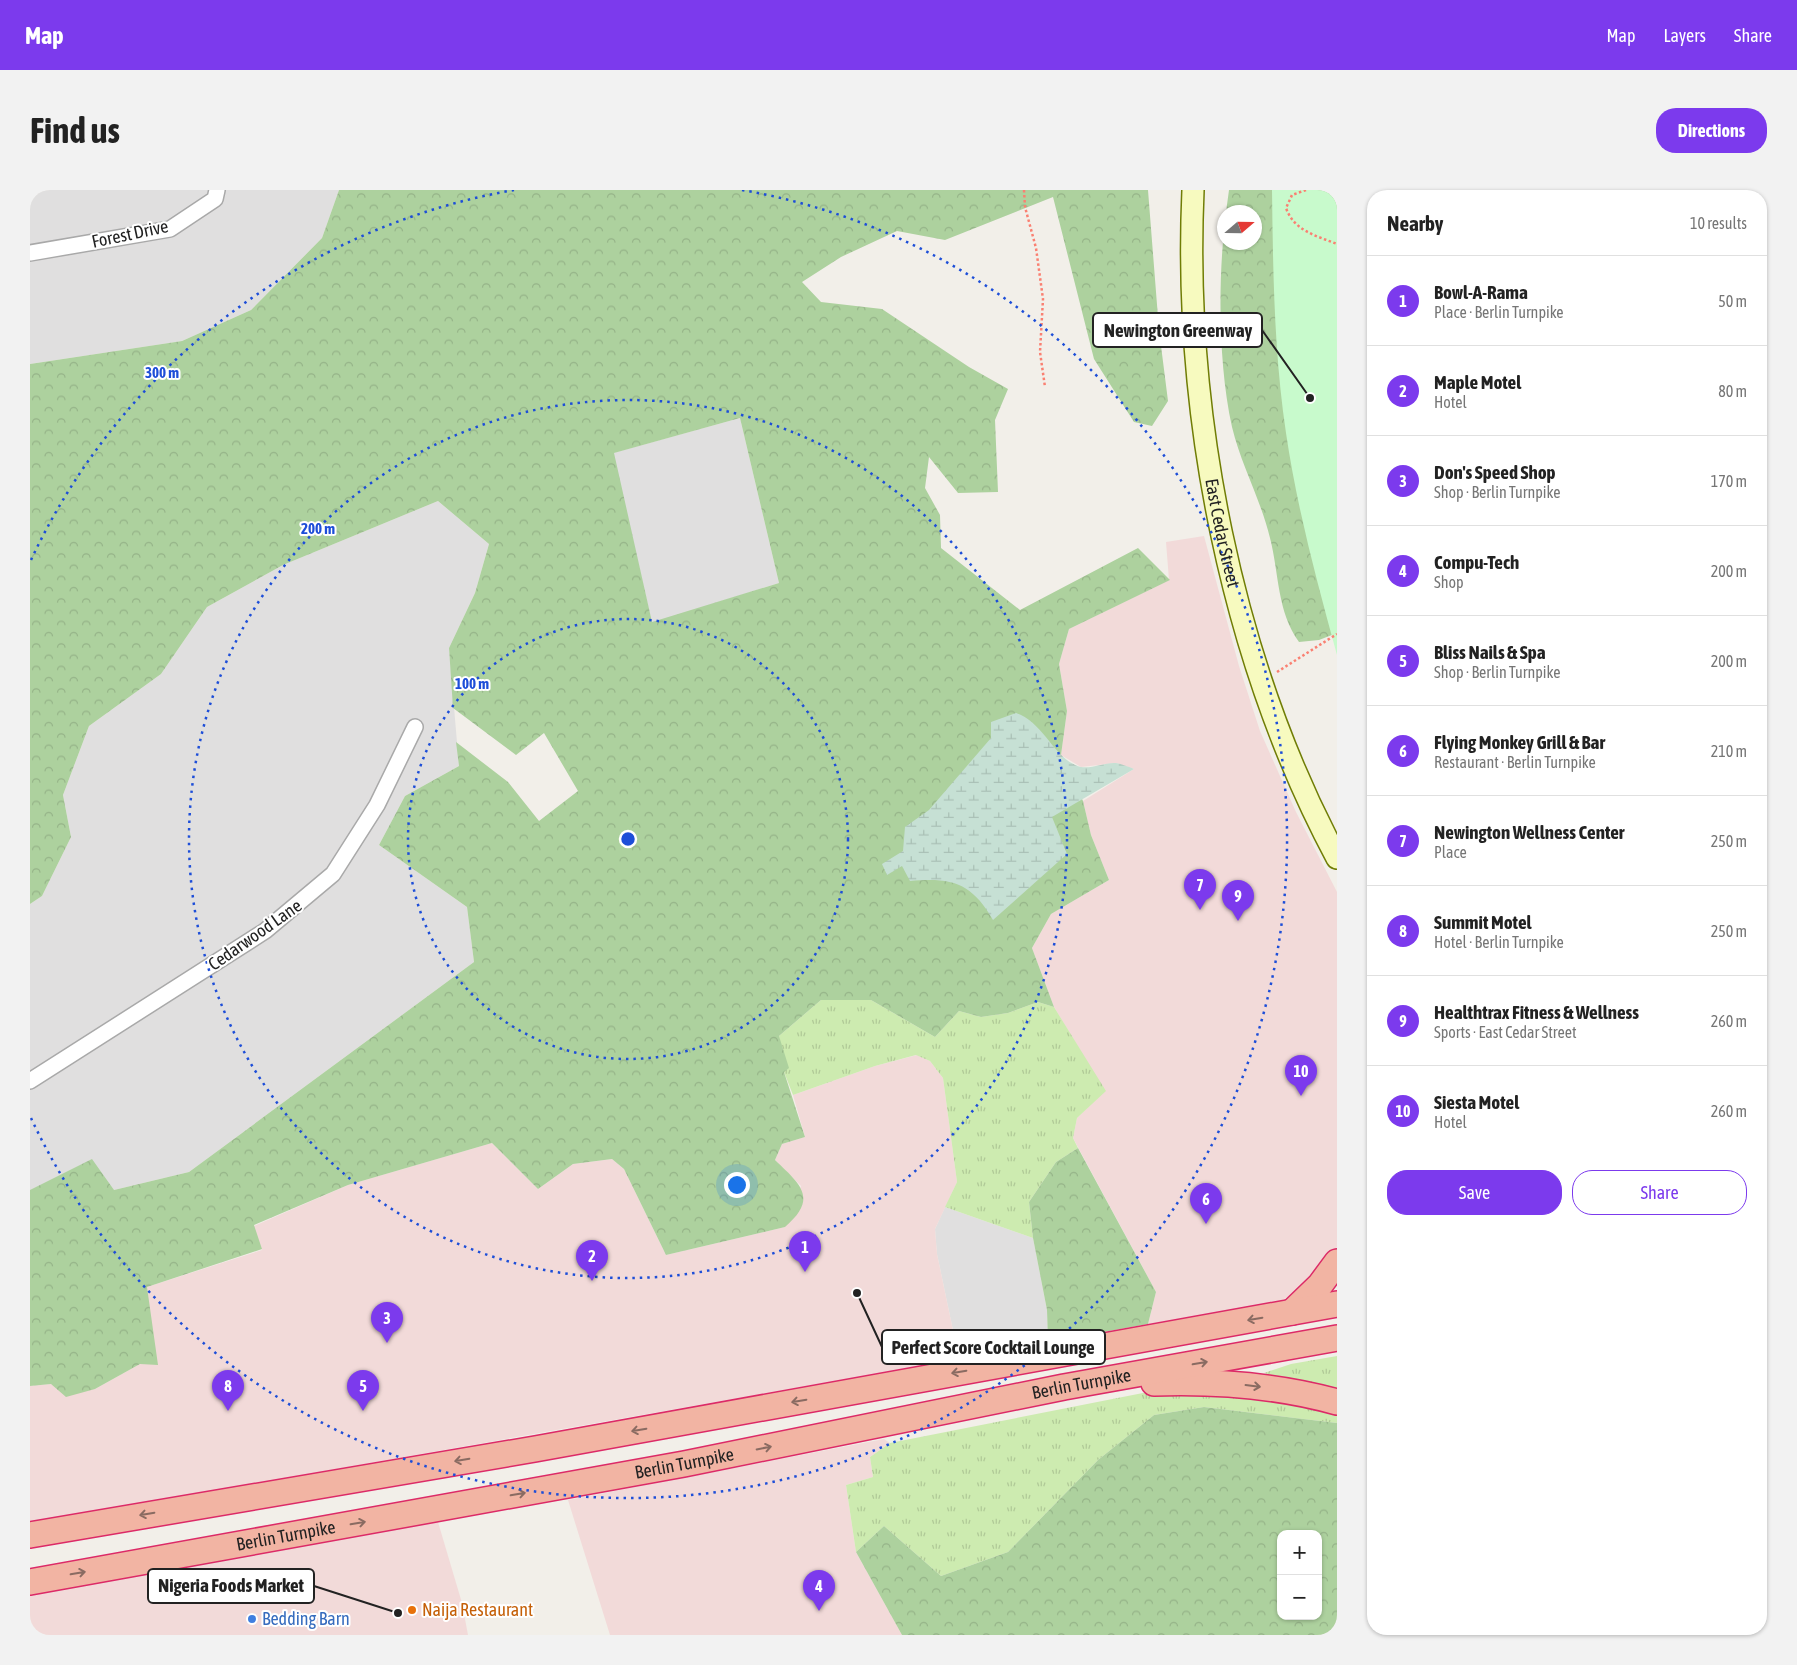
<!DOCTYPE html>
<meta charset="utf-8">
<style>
body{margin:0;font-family:"Asap Condensed",sans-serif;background:#f2f2f2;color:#222}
.controls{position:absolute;right:15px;bottom:15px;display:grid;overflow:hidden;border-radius:10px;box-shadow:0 1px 4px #0004}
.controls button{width:45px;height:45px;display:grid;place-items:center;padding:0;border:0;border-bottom:1px solid #e0e0e0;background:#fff;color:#222;font:25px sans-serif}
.compass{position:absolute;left:1187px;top:15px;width:45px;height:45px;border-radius:50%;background:#fff;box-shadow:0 1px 4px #0004;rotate:70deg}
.you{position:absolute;left:706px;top:994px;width:18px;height:18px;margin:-12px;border:4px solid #fff;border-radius:50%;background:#1a73e8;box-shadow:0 0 0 8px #1a73e833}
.badge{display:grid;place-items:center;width:32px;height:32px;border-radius:50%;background:#7c3aed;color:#fff;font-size:16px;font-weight:700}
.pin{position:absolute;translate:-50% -41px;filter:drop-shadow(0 1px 2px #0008)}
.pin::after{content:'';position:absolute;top:26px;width:18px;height:15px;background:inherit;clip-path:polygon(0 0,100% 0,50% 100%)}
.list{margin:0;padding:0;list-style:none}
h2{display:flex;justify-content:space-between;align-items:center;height:65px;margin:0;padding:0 20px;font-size:21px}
h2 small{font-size:16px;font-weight:400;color:#767676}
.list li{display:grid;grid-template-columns:32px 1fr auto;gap:15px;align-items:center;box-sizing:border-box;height:90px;padding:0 20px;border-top:1px solid #e0e0e0}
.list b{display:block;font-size:19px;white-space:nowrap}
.list p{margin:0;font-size:16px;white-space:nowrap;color:#767676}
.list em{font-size:16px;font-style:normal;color:#767676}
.actions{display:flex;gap:10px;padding:15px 20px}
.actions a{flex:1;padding:11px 0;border:1px solid #7c3aed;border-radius:20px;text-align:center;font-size:18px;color:#7c3aed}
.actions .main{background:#7c3aed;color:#fff}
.map{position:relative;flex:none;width:1307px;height:1445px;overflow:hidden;border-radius:20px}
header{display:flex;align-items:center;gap:30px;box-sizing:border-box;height:70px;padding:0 25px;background:#7c3aed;color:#fff}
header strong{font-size:24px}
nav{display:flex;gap:28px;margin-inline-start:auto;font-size:18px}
.intro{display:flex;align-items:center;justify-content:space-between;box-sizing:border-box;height:120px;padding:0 30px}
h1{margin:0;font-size:35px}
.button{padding:12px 22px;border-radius:20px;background:#7c3aed;color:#fff;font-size:18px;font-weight:700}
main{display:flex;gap:30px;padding:0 30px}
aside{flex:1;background:#fff;border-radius:20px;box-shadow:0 1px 4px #0004}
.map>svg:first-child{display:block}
.residential{fill:#e0dfdf}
.commercial{fill:#f2dad9}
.grass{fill:url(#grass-tufts)}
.forest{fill:url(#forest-crowns);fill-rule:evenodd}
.wetland{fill:url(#wetland-marsh)}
.park{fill:#c8facc}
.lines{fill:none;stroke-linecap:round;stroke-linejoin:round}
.minor-casing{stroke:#a9a9a9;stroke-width:18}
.secondary-casing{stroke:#707d05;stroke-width:24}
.trunk-casing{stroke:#dc2a67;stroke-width:28}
.path{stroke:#fa8072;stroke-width:2.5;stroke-dasharray:2.5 2.5;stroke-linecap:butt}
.minor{stroke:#fff;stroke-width:15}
.secondary{stroke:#f7fabf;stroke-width:21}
.trunk{stroke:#f2b4a3;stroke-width:25}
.oneway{stroke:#8a6b62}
.ring{fill:none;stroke:#1d4ed8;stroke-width:2.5;stroke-dasharray:2.5 5}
.food-dot{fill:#e8710a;stroke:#fff;stroke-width:2}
.shop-dot{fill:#3f7fe0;stroke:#fff;stroke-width:2}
.labels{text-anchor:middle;stroke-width:4;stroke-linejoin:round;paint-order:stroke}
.street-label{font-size:18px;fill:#222;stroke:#fff}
.food-label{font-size:18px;fill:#c56008;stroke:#fff;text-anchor:start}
.shop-label{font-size:18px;fill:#366cbe;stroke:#fff;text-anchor:start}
.centre{fill:#1d4ed8;stroke:#fff;stroke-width:2.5}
.ring-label{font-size:15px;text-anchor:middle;font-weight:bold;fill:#1d4ed8;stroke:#fff;stroke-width:4;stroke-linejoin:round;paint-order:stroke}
.leader{fill:none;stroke:#222;stroke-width:2}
.callout-dot{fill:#222;stroke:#fff;stroke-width:2}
.callout{fill:#fff;stroke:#222;stroke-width:2}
.callout-label{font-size:19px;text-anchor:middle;font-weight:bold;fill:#222}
</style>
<header>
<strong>Map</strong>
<nav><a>Map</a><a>Layers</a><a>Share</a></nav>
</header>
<div class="intro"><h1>Find us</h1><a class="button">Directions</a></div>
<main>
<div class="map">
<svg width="1307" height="1445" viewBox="0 0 1307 1445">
<defs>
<pattern id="grass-tufts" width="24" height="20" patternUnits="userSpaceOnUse" patternTransform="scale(1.25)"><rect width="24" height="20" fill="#cdebb0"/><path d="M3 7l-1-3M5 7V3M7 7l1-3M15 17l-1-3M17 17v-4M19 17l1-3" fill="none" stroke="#b0c997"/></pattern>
<pattern id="forest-crowns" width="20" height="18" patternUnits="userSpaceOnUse" patternTransform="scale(1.25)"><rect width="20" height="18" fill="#add19e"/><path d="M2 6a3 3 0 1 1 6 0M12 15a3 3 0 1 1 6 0" fill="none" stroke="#95b388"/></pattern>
<pattern id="wetland-marsh" width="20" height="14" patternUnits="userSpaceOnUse" patternTransform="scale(1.25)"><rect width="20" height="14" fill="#c6e0d4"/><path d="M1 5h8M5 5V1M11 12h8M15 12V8" fill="none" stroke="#aac0b6"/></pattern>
</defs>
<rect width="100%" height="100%" fill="#f2efe9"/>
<g class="residential">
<polygon points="0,0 309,0 292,48 221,120 152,151 0,174"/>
<polygon points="710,228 749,393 622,433 583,263"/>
<polygon points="408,311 459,354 445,403 419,458 429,576 375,606 349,655 437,717 444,772 159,982 84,1000 0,1000 0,714 12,706 41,647 33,605 59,536 131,484 177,417 253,375"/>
<polygon points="915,1017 1003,1048 1017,1120 1018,1152 929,1169 907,1064 905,1039"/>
</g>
<g class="commercial">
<polygon points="1174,346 1209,476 1230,541 1266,622 1307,702 1307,1057 1296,1076 1278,1096 1250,1111 1118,1134 1126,1102 1043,948 1047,928 1075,901 1024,817 1002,758 1021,724 1079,690 1061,645 1053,611 1104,579 1086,573 1051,577 1031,565 1037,521 1029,474 1039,439 1139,390 1136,352"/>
<polygon points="887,865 900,871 913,888 927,992 905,1039 907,1064 929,1169 0,1333 0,1196 21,1194 65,1199 110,1174 117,1097 232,1060 224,1036 318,995 462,953 508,999 543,974 582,969 594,979 636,1065 755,1037 771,996 745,970 752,954 775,947 763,905 845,876"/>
<polygon points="854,1249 860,1253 840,1267 843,1287 816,1295 826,1362 872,1445 580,1445 538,1310"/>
<polygon points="408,1332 432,1413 438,1445 0,1445 0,1399"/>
</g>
<g class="grass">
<polygon points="791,810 841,810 905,847 929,821 951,827 978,823 1008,812 1024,817 1076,901 1047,928 1043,948 1048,958 1026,972 999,1012 1003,1048 915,1017 927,992 913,888 900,871 886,865 845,876 763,905 754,882 749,846"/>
<polygon points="1307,1166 1307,1204 1234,1183 1261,1174"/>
<polygon points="1118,1202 1229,1207 1307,1225 1307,1233 1174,1217 1124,1225 1068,1270 978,1362 911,1386 854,1336 826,1362 816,1295 843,1287 840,1267 860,1253"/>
</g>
<g class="forest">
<path d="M309 0H1118L1129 140 1138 211 1122 236 1104 232 1064 169 1023 7 915 50 867 41 811 67 772 92 791 112 852 119 939 177 978 199 965 230 968 302 928 303 899 267 895 298 910 325 911 358 990 420 1108 358 1140 390 1039 439 1029 474 1037 521 1031 565 1053 611 1061 645 1079 690 1021 724 1002 758 1024 817 1008 812 978 823 951 827 929 821 905 847 841 810H791L749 846 759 878 754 882 775 947 752 954 745 970C770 994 789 1008 755 1037L636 1065 594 979 582 969 543 974 508 999 462 953 318 995 224 1035 232 1059 117 1097 128 1175 110 1174 65 1199 36 1207 21 1194 0 1196V1000L62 969 84 1000 159 982 444 772 437 717 349 655 375 606 429 576 426 552 478 592 509 631 548 601 514 543 486 565 423 518 419 458 445 403 459 354 408 311 253 375 177 417 131 484 59 536 33 605 41 647 12 706 0 714V174L152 151 221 120 292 48ZM710 228 749 393 622 432 584 263Z"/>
<path d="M1199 0H1307V443L1289 450 1269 452C1247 422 1249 383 1240 348 1231 310 1211 275 1202 237 1189 178 1188 100 1194 41V52H1224V22H1196Z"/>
<polygon points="1048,958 1126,1102 1118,1134 1018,1152 1017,1120 1003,1048 999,1012 1026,972"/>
<path d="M1174 1217 1307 1233V1445H872L826 1362 854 1336 911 1386 978 1362 1068 1270 1124 1225ZM1251 1344H1288V1426H1251Z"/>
</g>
<path class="wetland" d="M986 523C1014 532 1025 571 1051 577 1062 579 1075 572 1086 573 1092 574 1099 577 1104 579L1022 627 1037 664 963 730C942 693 922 687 880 691L872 676 857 685 852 674 873 661 875 637 899 620 961 548V532Z"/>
<path class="park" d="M1242 0H1307V465C1287 392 1267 318 1256 243 1244 163 1243 81 1242 0Z"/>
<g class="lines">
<g class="minor-casing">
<g id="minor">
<polyline points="0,63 140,39 185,9 187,0"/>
<polyline points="0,891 235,741 303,684 347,615 385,537"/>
</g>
</g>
<g class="secondary-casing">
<g id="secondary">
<path id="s1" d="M1163 0C1153 223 1201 470 1307 668"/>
</g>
</g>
<g class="trunk-casing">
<g id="trunk">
<polyline points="1262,1122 1290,1095 1307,1072"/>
<path d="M1124 1193C1186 1191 1247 1195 1307 1212"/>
<polyline points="0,1345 505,1259 1307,1114"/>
<path id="s2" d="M0 1392 654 1274 1034 1197 1307 1148"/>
</g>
</g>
<g class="path">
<polyline points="994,0 995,17 1006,58 1013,109 1010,162 1015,197"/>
<path d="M1276 0 1262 5 1256 18C1264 41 1287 46 1307 54"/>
<polyline points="1247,482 1307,444"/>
</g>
<use href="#minor" class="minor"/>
<use href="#secondary" class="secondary"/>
<use href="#trunk" class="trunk"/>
</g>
<defs><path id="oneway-shaft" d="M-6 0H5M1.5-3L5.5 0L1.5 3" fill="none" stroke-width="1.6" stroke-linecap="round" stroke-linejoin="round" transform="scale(1.25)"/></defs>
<g class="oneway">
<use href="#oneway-shaft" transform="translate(1225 1129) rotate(170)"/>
<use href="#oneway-shaft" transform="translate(1170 1173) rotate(-10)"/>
<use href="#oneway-shaft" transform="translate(929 1182) rotate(170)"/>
<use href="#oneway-shaft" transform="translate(1223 1196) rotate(7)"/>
<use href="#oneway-shaft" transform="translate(769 1211) rotate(170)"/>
<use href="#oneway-shaft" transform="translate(609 1240) rotate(170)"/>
<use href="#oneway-shaft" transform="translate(734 1258) rotate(-11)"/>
<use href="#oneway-shaft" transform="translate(432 1270) rotate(170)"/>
<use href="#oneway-shaft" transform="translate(488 1304) rotate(-10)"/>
<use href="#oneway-shaft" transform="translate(117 1324) rotate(170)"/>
<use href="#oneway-shaft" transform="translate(328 1333) rotate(-10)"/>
<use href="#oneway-shaft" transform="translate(48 1383) rotate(-10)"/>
</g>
<g class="ring">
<circle cx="598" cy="649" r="220"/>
<circle cx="598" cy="649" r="439"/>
<path d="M1 370A659 659 0 0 1 484 0M712 0A659 659 0 1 1 1 928"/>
</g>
<circle class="food-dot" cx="382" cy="1420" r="5"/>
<circle class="shop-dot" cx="222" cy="1429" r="5"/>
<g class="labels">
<g class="street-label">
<text transform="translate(100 44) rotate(-12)" y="6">Forest Drive</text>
<text dy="6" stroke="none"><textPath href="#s1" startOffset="345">East Cedar Street</textPath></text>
<text transform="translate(225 745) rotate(-35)" y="6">Cedarwood Lane</text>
<text dy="6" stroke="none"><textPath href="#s2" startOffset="1070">Berlin Turnpike</textPath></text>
<text dy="6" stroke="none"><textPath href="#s2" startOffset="665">Berlin Turnpike</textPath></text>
<text dy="6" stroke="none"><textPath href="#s2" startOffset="260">Berlin Turnpike</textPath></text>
</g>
<g class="food-label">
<text x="392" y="1426">Naija Restaurant</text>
</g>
<g class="shop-label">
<text x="232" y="1435">Bedding Barn</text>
</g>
</g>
<circle cx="598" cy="649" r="8" class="centre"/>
<g class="ring-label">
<text x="132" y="188">300 m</text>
<text x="288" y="344">200 m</text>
<text x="442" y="499">100 m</text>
</g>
<path class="leader" d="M1280 208L1232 140M827 1103L852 1157M368 1423L284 1396"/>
<g class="callout-dot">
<circle cx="1280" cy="208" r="5"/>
<circle cx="827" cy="1103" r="5"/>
<circle cx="368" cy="1423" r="5"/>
</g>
<g class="callout">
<rect x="1063" y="123" width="169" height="34" rx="5"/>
<rect x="852" y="1140" width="223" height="34" rx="5"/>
<rect x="118" y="1379" width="166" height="34" rx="5"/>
</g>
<g class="callout-label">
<text x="1148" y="147">Newington Greenway</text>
<text x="963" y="1164">Perfect Score Cocktail Lounge</text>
<text x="201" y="1402">Nigeria Foods Market</text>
</g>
</svg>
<div class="controls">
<button>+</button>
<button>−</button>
</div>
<svg class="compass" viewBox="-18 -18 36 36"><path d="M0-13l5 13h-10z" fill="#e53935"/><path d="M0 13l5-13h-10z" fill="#767676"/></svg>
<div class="you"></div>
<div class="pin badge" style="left:775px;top:1082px">1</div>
<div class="pin badge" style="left:562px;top:1091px">2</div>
<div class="pin badge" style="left:357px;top:1153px">3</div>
<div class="pin badge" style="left:789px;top:1421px">4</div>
<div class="pin badge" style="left:333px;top:1221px">5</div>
<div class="pin badge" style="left:1176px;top:1034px">6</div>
<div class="pin badge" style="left:1170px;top:720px">7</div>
<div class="pin badge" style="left:198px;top:1221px">8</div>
<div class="pin badge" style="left:1208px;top:731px">9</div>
<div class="pin badge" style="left:1271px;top:906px">10</div>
</div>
<aside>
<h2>Nearby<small>10 results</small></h2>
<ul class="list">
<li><span class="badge">1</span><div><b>Bowl-A-Rama</b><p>Place · Berlin Turnpike</p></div><em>50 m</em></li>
<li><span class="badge">2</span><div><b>Maple Motel</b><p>Hotel</p></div><em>80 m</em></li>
<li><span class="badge">3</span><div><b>Don's Speed Shop</b><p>Shop · Berlin Turnpike</p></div><em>170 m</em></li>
<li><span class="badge">4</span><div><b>Compu-Tech</b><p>Shop</p></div><em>200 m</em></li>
<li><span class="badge">5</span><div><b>Bliss Nails &amp; Spa</b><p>Shop · Berlin Turnpike</p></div><em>200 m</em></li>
<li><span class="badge">6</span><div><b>Flying Monkey Grill &amp; Bar</b><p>Restaurant · Berlin Turnpike</p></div><em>210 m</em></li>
<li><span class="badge">7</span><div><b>Newington Wellness Center</b><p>Place</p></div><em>250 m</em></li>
<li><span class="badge">8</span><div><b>Summit Motel</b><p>Hotel · Berlin Turnpike</p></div><em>250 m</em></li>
<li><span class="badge">9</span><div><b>Healthtrax Fitness &amp; Wellness</b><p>Sports · East Cedar Street</p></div><em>260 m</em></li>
<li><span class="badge">10</span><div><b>Siesta Motel</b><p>Hotel</p></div><em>260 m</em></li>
</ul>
<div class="actions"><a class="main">Save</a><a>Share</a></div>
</aside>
</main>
